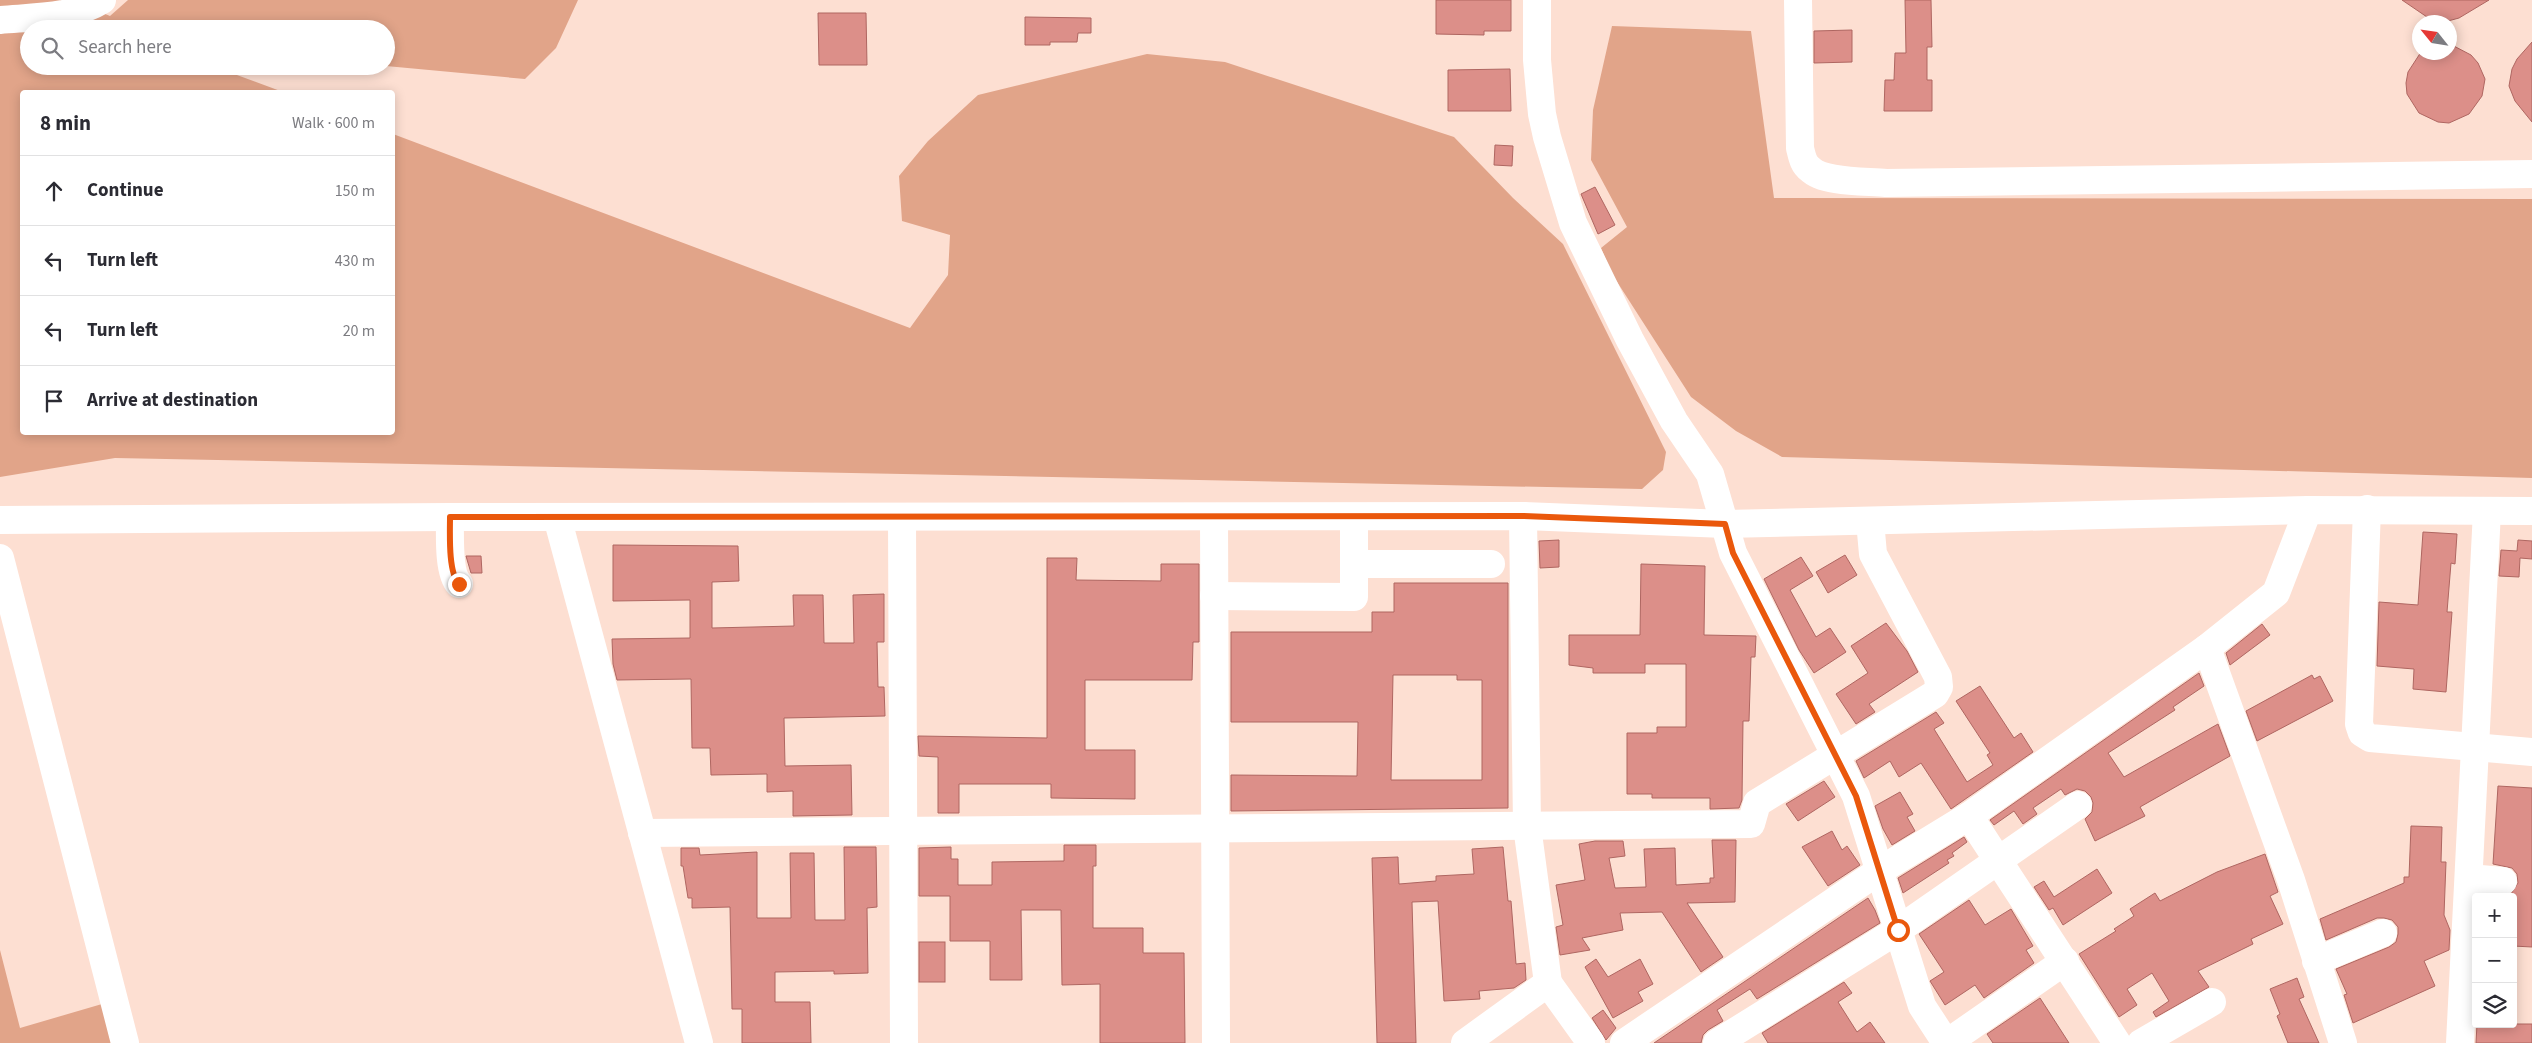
<!DOCTYPE html>
<meta charset="utf-8">
<style>
body{margin:0;font-family:"Source Sans 3",sans-serif;background:#f7f7f7;color:#2b2b33}
.controls{position:absolute;right:15px;bottom:15px;display:grid;overflow:hidden;border-radius:5px;box-shadow:0 2px 12px #0003}
.controls button{width:45px;height:45px;display:grid;place-items:center;padding:0;border:0;border-bottom:1px solid #e1e1e2;background:#fff;color:#2b2b33;font:25px sans-serif}
.compass{position:absolute;left:2412px;top:15px;width:45px;height:45px;border-radius:50%;background:#fff;box-shadow:0 2px 12px #0003;rotate:300deg}
.stop{position:absolute;width:15px;height:15px;margin:-11px;border:4px solid #ea580c;border-radius:50%;background:#fff}
.stop.end{background:#ea580c;border-color:#fff;box-shadow:0 1px 5px #0008}
.list{margin:0;padding:0;list-style:none}
h2{display:flex;justify-content:space-between;align-items:center;height:65px;margin:0;padding:0 20px;font-size:21px}
h2 small{font-size:16px;font-weight:400;color:#7c7c81}
.list li{display:grid;grid-template-columns:32px 1fr auto;gap:15px;align-items:center;box-sizing:border-box;height:70px;padding:0 20px;border-top:1px solid #e1e1e2}
.list b{display:block;font-size:19px;white-space:nowrap}
.list em{font-size:16px;font-style:normal;color:#7c7c81}
.icon{flex:none;width:28px;height:28px;fill:none;stroke:currentColor;stroke-width:2;stroke-linecap:round;stroke-linejoin:round}
.map{position:relative;flex:none;width:2532px;height:1043px;overflow:hidden}
.search{position:absolute;background:#fff;box-shadow:0 2px 12px #0003;left:20px;top:20px;width:375px;height:55px;display:flex;align-items:center;gap:12px;box-sizing:border-box;padding:0 18px;border-radius:28px;color:#7c7c81;font-size:19px}
.panel{position:absolute;background:#fff;box-shadow:0 2px 12px #0003;left:20px;top:90px;width:375px;height:345px;border-radius:5px}
.map>svg:first-child{display:block}
.forest{fill:#e1a489}
.building{fill:#dc8f89;stroke:#af6661;fill-rule:evenodd}
.lines{fill:none;stroke-linecap:round;stroke-linejoin:round}
.minor{stroke:#fff;stroke-width:28}
.route{stroke:#ea580c;stroke-width:6}
</style>
<div class="map">
<svg width="2532" height="1043" viewBox="0 0 2532 1043">
<rect width="100%" height="100%" fill="#fddfd2"/>
<g class="forest">
<polygon points="0,0 72,0 110,16 128,0 578,0 556,48 525,79 386,66 386,29 29,29 29,66 227,66 226,71 283,92 22,92 22,432 392,432 393,134 910,328 948,275 950,235 902,221 899,176 928,141 978,95 1147,54 1225,62 1454,137 1513,198 1563,244 1666,452 1663,470 1642,489 115,458 0,477"/>
<polygon points="1612,26 1751,31 1774,198 2532,199 2532,478 1782,457 1736,431 1691,397 1612,274 1601,248 1627,227 1591,160 1593,110"/>
<polygon points="0,950 20,1028 102,1004 113,1043 0,1043"/>
</g>
<g class="building">
<polygon points="1436,0 1511,0 1511,31 1484,31 1484,35 1436,34"/>
<polygon points="1905,0 1931,0 1932,47 1927,47 1927,80 1932,80 1932,111 1884,111 1885,80 1894,80 1895,53 1906,53"/>
<polygon points="2402,0 2489,0 2459,18 2448,21 2427,17"/>
<polygon points="818,13 866,13 867,65 819,65"/>
<polygon points="1025,17 1091,18 1091,33 1078,33 1077,42 1050,42 1050,45 1025,45"/>
<polygon points="1852,30 1852,62 1814,63 1814,31"/>
<polygon points="2532,42 2532,122 2515,101 2509,86 2512,69 2517,59"/>
<polygon points="2450,44 2471,55 2478,63 2485,79 2482,96 2469,114 2449,123 2438,122 2419,113 2407,94 2406,83 2408,72 2421,52 2450,52"/>
<polygon points="1510,69 1511,111 1448,111 1448,70"/>
<polygon points="1495,145 1513,146 1512,166 1494,165"/>
<polygon points="1595,187 1615,225 1598,234 1581,194"/>
<polygon points="2423,532 2457,534 2455,564 2451,563 2447,612 2452,612 2446,692 2413,689 2414,669 2377,666 2379,602 2418,605"/>
<polygon points="1559,540 1559,567 1540,568 1539,541"/>
<polygon points="2518,540 2532,541 2532,559 2520,558 2519,577 2499,576 2501,550 2517,551"/>
<polygon points="613,545 738,546 739,581 712,582 712,628 794,626 793,595 823,595 824,643 854,643 853,595 884,594 884,642 877,642 878,687 884,687 885,716 784,718 785,766 851,765 852,815 793,816 793,791 767,792 767,774 711,775 710,748 692,748 691,679 617,680 613,664 612,639 690,638 690,600 613,601"/>
<polygon points="1845,555 1857,575 1828,593 1816,572"/>
<polygon points="466,556 481,556 482,573 471,573"/>
<polygon points="1801,557 1813,576 1790,590 1816,637 1830,628 1846,652 1814,673 1799,650 1764,579"/>
<polygon points="1047,558 1077,558 1076,580 1161,581 1161,564 1199,564 1199,642 1193,642 1192,680 1085,680 1085,750 1135,750 1135,799 1051,798 1051,784 959,784 959,813 938,813 938,757 919,756 918,736 1047,738"/>
<polygon points="1641,564 1705,566 1704,635 1756,636 1755,657 1751,657 1749,721 1743,721 1742,800 1739,808 1710,809 1710,798 1652,798 1652,794 1627,794 1627,733 1657,733 1657,727 1686,727 1686,664 1645,664 1645,673 1593,673 1593,668 1569,665 1569,635 1640,635"/>
<path d="M1394 583H1508V808L1231 811V775L1357 776 1358 722H1231V632H1372V612H1394ZM1393 675H1457V680H1482V780H1391Z"/>
<polygon points="1886,623 1907,651 1918,672 1869,704 1875,712 1856,724 1836,694 1868,673 1851,646"/>
<polygon points="2262,624 2270,635 2230,665 2226,653"/>
<polygon points="2199,673 2204,686 2173,707 2175,710 2108,753 2124,777 2218,724 2230,756 2140,807 2145,816 2095,841 2085,819 2092,812 2093,803 2091,797 2085,791 2077,789 2065,795 2061,789 2033,808 2037,814 2023,824 2014,811 1994,825 1990,820"/>
<polygon points="2312,675 2314,679 2320,676 2333,701 2257,741 2246,711"/>
<polygon points="1980,686 2014,738 2021,733 2033,752 1951,809 1921,763 1899,777 1890,761 1864,778 1856,761 1936,712 1944,723 1934,729 1967,782 1993,765 1987,755 1990,753 1956,701"/>
<polygon points="1824,781 1835,797 1798,821 1786,804"/>
<polygon points="2498,786 2532,788 2532,947 2513,946 2513,897 2511,897 2511,894 2518,883 2517,874 2512,868 2493,864"/>
<polygon points="1900,792 1913,814 1907,817 1915,831 1892,845 1883,829 1875,806"/>
<polygon points="2411,826 2442,827 2441,862 2446,862 2444,915 2450,930 2449,950 2424,961 2435,986 2353,1023 2344,995 2347,994 2336,969 2389,947 2396,942 2398,934 2398,927 2392,920 2384,918 2377,918 2326,940 2320,919 2404,883 2404,877 2409,877"/>
<polygon points="1832,831 1842,850 1847,846 1860,865 1828,886 1802,847"/>
<polygon points="1964,837 1967,842 1952,853 1954,856 1947,860 1949,863 1903,893 1898,878"/>
<polygon points="1712,840 1736,840 1735,902 1687,903 1723,957 1701,972 1662,912 1620,913 1623,930 1582,938 1590,950 1560,955 1556,927 1563,925 1556,885 1585,880 1579,844 1595,841 1623,841 1625,856 1609,858 1615,888 1646,887 1644,849 1675,848 1676,885 1710,883 1710,878 1714,878"/>
<polygon points="1064,845 1096,845 1096,866 1093,866 1093,928 1143,928 1143,953 1184,953 1185,1043 1100,1043 1100,984 1062,985 1061,910 1021,910 1022,980 990,980 990,941 950,941 950,896 919,896 919,848 951,847 951,859 958,859 958,885 992,885 992,862 1064,861"/>
<polygon points="844,847 876,847 877,907 867,908 868,973 834,974 834,971 775,972 775,1002 810,1002 811,1043 742,1043 742,1009 732,1009 730,907 692,908 692,898 688,898 683,866 681,866 681,848 699,848 700,855 757,852 757,918 791,918 790,853 814,853 815,920 845,920"/>
<polygon points="1503,847 1508,901 1511,901 1516,964 1525,963 1526,980 1514,988 1479,991 1480,999 1444,1001 1438,901 1412,902 1416,1043 1377,1043 1372,858 1398,857 1399,884 1436,881 1436,876 1474,874 1472,849"/>
<polygon points="2265,854 2278,892 2270,896 2283,924 2251,939 2253,944 2198,971 2209,987 2156,1017 2153,1012 2169,1001 2152,973 2127,989 2137,1005 2119,1017 2079,954 2116,931 2114,929 2134,916 2130,909 2155,893 2160,901 2217,872"/>
<polygon points="2097,869 2112,893 2063,925 2053,908 2049,910 2034,887 2044,881 2054,897"/>
<polygon points="1868,898 1875,910 1880,923 1757,999 1750,989 1717,1010 1723,1021 1708,1030 1703,1035 1701,1043 1654,1043"/>
<polygon points="1969,900 1985,925 2011,909 2033,946 2026,950 2034,963 1984,998 1975,985 1945,1005 1930,981 1944,972 1919,934"/>
<rect x="919" y="942" width="26" height="40"/>
<polygon points="1596,959 1608,977 1640,959 1653,984 1638,992 1643,1001 1613,1018 1585,967"/>
<polygon points="2297,978 2304,997 2299,999 2319,1043 2288,1043 2277,1016 2280,1014 2270,989"/>
<polygon points="1844,982 1852,993 1838,1002 1857,1032 1870,1022 1885,1043 1768,1043 1762,1033"/>
<polygon points="2040,998 2069,1043 1993,1043 1987,1034"/>
<polygon points="1603,1010 1616,1028 1606,1040 1592,1018"/>
<polygon points="2477,1024 2532,1024 2532,1043 2476,1043"/>
</g>
<g class="lines">
<g class="minor">
<polyline points="1537,0 1537,60 1542,114 1547,137 1573,223 1630,340 1674,421 1710,474 1733,553 1856,796 1922,1006 1946,1043"/>
<path d="M1798 0 1800 148C1802 156 1803 164 1810 169 1824 183 1866 181 1886 183L2532 174"/>
<path d="M0 20C34 17 73 18 102 0"/>
<polyline points="2367,509 2359,724 2362,733 2370,738 2532,752"/>
<polyline points="1523,516 1527,826 1548,983"/>
<path d="M450 517C450 533 448 573 459 584"/>
<polyline points="557,517 699,1043"/>
<polyline points="902,517 904,1043"/>
<polyline points="1214,518 1216,1043"/>
<polyline points="0,520 450,517 1523,516 1725,524 2308,510 2532,511"/>
<polyline points="0,558 125,1043"/>
<polyline points="1354,564 1354,517"/>
<polyline points="1214,596 1354,597 1354,564 1491,564"/>
<polyline points="2207,648 2291,880 2343,1043"/>
<polyline points="1969,816 2117,1043"/>
<polyline points="642,833 1751,824 1757,803 1935,694 1939,687 1938,677 1873,554 1870,521"/>
<polyline points="2469,878 2503,881"/>
<polyline points="2316,961 2383,933"/>
<polyline points="1465,1043 1548,983 1591,1043"/>
<polyline points="1624,1043 1879,871 1969,816 2207,648 2276,593 2308,510"/>
<polyline points="1717,1043 1898,930 2078,805"/>
<polyline points="1947,1043 2065,961"/>
<polyline points="2141,1043 2212,1002"/>
<polyline points="2460,1043 2487,511"/>
</g>
</g>
<g class="lines">
<path class="route" d="M459 584C448 573 450 533 450 517L1523 516 1725 524 1733 553 1856 796 1898 930"/>
</g>
</svg>
<div class="controls">
<button>+</button>
<button>−</button>
<button><svg class="icon" aria-label="layers" viewBox="0 0 24 24"><path d="M12 4l9 5-9 5-9-5zM3 14l9 5 9-5"/></svg></button>
</div>
<svg class="compass" viewBox="-18 -18 36 36"><path d="M0-13l5 13h-10z" fill="#e53935"/><path d="M0 13l5-13h-10z" fill="#7c7c81"/></svg>
<div class="stop" style="left:1898px;top:930px"></div>
<div class="stop end" style="left:459px;top:584px"></div>
<div class="search"><svg class="icon" aria-label="search" viewBox="0 0 24 24"><circle cx="10" cy="10" r="6"/><path d="M15 15l6 6"/></svg>Search here</div>
<section class="panel">
<h2>8 min<small>Walk · 600 m</small></h2>
<ul class="list">
<li><svg class="icon" aria-label="ahead" viewBox="0 0 24 24"><path d="M12 20V5M6 11l6-6 6 6"/></svg><div><b>Continue</b></div><em>150 m</em></li>
<li><svg class="icon" aria-label="left" viewBox="0 0 24 24"><path d="M17 20v-9H6M10 6l-5 5 5 5"/></svg><div><b>Turn left</b></div><em>430 m</em></li>
<li><svg class="icon" aria-label="left" viewBox="0 0 24 24"><path d="M17 20v-9H6M10 6l-5 5 5 5"/></svg><div><b>Turn left</b></div><em>20 m</em></li>
<li><svg class="icon" aria-label="arrive" viewBox="0 0 24 24"><path d="M6 21V4h12l-3 4 3 4H6"/></svg><div><b>Arrive at destination</b></div></li>
</ul>
</section>
</div>
